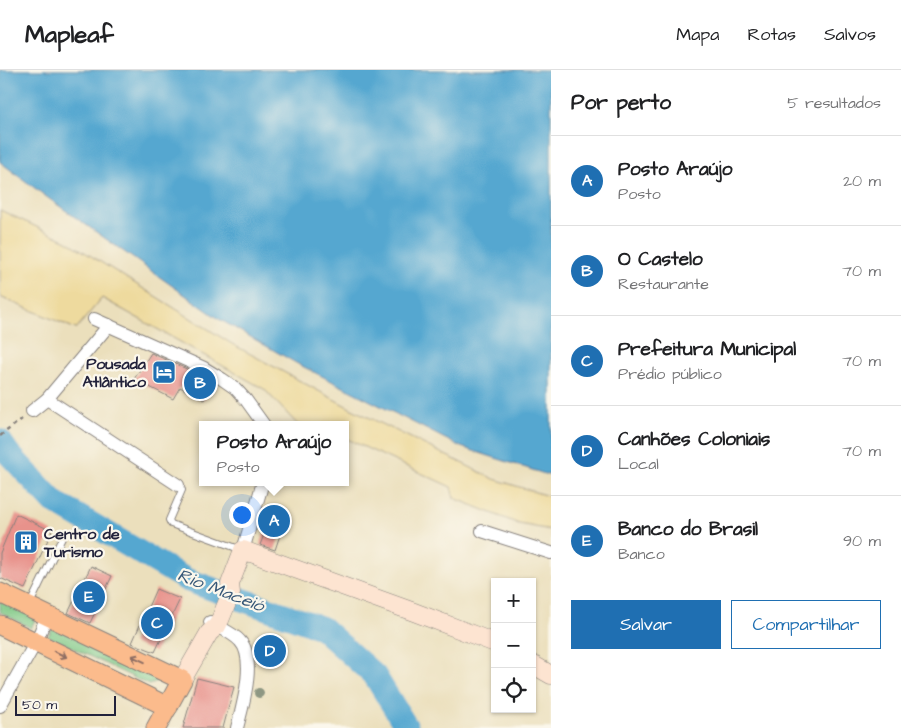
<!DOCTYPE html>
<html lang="pt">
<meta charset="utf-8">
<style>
body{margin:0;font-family:"Architects Daughter",sans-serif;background:#f6f6f6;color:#202124}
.controls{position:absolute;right:15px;bottom:15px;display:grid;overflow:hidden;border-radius:0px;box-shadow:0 1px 4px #0004}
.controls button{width:45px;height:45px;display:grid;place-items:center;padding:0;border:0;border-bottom:1px solid #e0e0e0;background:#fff;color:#202124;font:25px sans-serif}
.scale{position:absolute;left:15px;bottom:12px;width:101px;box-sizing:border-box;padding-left:5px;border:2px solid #22223b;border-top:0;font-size:14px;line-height:18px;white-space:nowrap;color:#22223b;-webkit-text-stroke:4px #fbf7ec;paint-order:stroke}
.you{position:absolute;left:241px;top:444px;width:18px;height:18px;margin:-12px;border:4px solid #fff;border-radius:50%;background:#1a73e8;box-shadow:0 0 0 8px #1a73e833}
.badge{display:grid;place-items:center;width:32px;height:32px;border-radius:50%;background:#1f6fb2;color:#fff;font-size:16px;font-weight:700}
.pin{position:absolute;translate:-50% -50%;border:2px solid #fff;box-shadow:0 1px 5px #0006}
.popup{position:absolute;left:199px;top:351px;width:150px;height:65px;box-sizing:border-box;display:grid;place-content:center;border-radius:0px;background:#fff;filter:drop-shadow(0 1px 4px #0005);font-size:16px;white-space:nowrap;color:#757577}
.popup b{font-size:19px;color:#202124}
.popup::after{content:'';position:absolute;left:50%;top:100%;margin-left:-10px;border:10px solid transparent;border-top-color:#fff}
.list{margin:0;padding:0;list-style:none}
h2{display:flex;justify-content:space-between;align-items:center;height:65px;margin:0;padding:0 20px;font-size:21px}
h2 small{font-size:16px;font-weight:400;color:#757577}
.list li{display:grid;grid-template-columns:32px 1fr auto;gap:15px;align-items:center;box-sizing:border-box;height:90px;padding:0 20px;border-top:1px solid #e0e0e0}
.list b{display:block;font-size:19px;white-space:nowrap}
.list p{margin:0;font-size:16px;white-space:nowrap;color:#757577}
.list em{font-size:16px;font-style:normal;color:#757577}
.actions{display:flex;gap:10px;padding:15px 20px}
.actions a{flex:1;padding:11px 0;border:1px solid #1f6fb2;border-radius:0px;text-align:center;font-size:18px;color:#1f6fb2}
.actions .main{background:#1f6fb2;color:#fff}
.icon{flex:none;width:28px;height:28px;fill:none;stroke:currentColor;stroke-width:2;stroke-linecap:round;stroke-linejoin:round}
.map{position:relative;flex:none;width:551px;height:658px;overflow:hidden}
header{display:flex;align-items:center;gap:30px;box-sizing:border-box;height:70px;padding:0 25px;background:#fff;border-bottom:1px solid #e0e0e0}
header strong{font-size:24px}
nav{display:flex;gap:28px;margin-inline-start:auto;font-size:18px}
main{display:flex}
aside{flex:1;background:#fff}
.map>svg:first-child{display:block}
.green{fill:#7dc784;stroke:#507460}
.sand{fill:#eeda9e;stroke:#887e6c}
.water{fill:#55a7d0;stroke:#3c6486}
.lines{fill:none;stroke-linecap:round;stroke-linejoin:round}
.river{stroke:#55a7d0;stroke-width:24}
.building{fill:#e8928b}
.service-casing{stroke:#86807c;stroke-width:8}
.minor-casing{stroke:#86807c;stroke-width:14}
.secondary-casing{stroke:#86807c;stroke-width:19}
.primary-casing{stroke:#86807c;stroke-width:21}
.path{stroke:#86807c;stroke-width:2.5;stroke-dasharray:4 4;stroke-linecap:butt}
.service{stroke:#fff;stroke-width:6}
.minor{stroke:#fff;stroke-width:12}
.secondary{stroke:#fde4d1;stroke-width:18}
.primary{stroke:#fbbb8c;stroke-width:19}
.tree{fill:#8e9783}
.oneway{stroke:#8e6e64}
.labels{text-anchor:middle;stroke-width:4.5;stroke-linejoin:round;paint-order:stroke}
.poi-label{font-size:16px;font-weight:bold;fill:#22223b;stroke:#fbf7ec;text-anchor:end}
.water-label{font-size:18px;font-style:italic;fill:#365777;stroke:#fbf7ec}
</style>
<header>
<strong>Mapleaf</strong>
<nav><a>Mapa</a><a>Rotas</a><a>Salvos</a></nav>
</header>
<main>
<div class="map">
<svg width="551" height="658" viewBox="0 0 551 658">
<rect width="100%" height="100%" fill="#fbf7ec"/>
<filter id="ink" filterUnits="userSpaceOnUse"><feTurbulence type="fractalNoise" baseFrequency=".02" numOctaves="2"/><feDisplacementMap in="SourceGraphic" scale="10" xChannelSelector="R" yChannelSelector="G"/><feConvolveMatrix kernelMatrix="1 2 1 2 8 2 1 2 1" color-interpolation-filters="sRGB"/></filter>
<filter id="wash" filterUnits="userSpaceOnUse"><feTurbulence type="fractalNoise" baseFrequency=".0096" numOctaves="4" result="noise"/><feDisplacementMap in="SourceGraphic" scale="20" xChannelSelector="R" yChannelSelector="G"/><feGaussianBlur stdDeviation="1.12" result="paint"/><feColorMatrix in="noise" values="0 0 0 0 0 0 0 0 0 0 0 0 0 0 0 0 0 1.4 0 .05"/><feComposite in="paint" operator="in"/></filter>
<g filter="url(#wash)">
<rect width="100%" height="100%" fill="#ebdfbc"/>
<g class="green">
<polygon points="0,528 37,546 31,558 0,542"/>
<polygon points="56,552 159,602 159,610 149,615 48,566"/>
</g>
<polygon class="sand" points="0,140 67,171 232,274 350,338 494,409 551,427 551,460 519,454 454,428 451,417 345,368 345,355 298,355 264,319 102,228 76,259 0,227"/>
<polygon class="water" points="0,0 551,0 551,406 461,377 296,293 219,249 48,128 0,92"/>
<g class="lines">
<polyline class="river" points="0,371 9,384 54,432 187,510 322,558 375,606 407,658"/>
</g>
<g id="blocks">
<g class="building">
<polygon points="151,283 200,305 213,313 204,330 180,317 173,329 134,309"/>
<polygon points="264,438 290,449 285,463 281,462 275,480 260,475 267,457 259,454"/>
<polygon points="16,444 52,461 25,519 0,508 0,483"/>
<polygon points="91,496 112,506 90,553 68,543"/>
<polygon points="156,519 180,529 155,582 132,573"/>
<polygon points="197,608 234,617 223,658 183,658"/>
</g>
</g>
</g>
<g filter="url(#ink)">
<use href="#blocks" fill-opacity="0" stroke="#86807c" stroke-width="1"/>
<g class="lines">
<g class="service-casing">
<g id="service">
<polyline points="178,415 182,420 169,450 171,454 242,480"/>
<polyline points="29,536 63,466"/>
</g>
</g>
<g class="minor-casing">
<g id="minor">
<polyline points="94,249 204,298 222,309 235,318 246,330 264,355"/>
<polyline points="47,329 178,415"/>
<polyline points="32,341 47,329 109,255"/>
<polyline points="482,461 551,483"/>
<polyline points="243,480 263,412"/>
<path d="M210 552C220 558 233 563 240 571 257 589 242 638 237 658"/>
<polyline points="0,636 36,572 47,546"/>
</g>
</g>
<g class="secondary-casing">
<g id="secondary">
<polyline points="532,594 551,605"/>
<polyline points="182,610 209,563 217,556 220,550 231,523 230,514 243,480 414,542 495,573"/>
</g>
</g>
<g class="primary-casing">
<g id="primary">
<polyline points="0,523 182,610 156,658"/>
<polyline points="0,555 168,637"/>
</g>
</g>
<polyline class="path" points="0,366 22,349"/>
<use href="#service" class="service"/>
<use href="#minor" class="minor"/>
<use href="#secondary" class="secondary"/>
<use href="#primary" class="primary"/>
</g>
<circle class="tree" cx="259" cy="623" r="5"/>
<defs><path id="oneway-shaft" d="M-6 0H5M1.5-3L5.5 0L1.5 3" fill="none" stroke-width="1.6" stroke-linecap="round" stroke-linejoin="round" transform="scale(1.25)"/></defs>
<g class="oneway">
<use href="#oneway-shaft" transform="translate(60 584) rotate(26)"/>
<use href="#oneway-shaft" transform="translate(138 589) rotate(-155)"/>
</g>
</g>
<defs>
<g id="hotel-square" transform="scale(1.25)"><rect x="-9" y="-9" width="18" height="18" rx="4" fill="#1f6fb2" stroke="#fbf7ec"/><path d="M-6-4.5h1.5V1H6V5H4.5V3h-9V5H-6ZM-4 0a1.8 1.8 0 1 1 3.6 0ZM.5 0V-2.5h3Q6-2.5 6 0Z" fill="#fff"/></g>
<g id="building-square" transform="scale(1.25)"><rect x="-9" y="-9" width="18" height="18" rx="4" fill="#1f6fb2" stroke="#fbf7ec"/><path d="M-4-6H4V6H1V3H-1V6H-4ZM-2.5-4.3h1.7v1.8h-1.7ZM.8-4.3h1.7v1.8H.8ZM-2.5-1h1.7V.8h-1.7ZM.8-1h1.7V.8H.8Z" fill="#fff"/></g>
</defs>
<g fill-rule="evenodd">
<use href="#hotel-square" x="164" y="302"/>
<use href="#building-square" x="26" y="472"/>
</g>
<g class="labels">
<g class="poi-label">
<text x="146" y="299">Pousada<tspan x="146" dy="18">Atlântico</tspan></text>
<text x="44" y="469" text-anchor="start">Centro de<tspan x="44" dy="18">Turismo</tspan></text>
</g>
<g class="water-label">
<text transform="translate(221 520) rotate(21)" y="6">Rio Maceió</text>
</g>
</g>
</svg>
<div class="controls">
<button>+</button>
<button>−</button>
<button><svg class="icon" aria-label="locate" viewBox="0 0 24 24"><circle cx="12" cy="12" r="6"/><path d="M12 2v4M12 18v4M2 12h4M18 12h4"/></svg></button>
</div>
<div class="scale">50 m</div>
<div class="you"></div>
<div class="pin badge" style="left:274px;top:451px">A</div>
<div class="popup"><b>Posto Araújo</b>Posto</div>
<div class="pin badge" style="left:200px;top:313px">B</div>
<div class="pin badge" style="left:157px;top:553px">C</div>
<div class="pin badge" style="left:270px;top:581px">D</div>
<div class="pin badge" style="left:89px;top:527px">E</div>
</div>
<aside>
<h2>Por perto<small>5 resultados</small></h2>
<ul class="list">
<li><span class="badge">A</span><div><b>Posto Araújo</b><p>Posto</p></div><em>20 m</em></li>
<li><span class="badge">B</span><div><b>O Castelo</b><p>Restaurante</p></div><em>70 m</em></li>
<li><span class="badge">C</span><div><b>Prefeitura Municipal</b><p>Prédio público</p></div><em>70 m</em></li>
<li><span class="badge">D</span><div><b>Canhões Coloniais</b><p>Local</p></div><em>70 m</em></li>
<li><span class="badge">E</span><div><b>Banco do Brasil</b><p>Banco</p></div><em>90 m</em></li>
</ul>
<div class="actions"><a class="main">Salvar</a><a>Compartilhar</a></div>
</aside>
</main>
